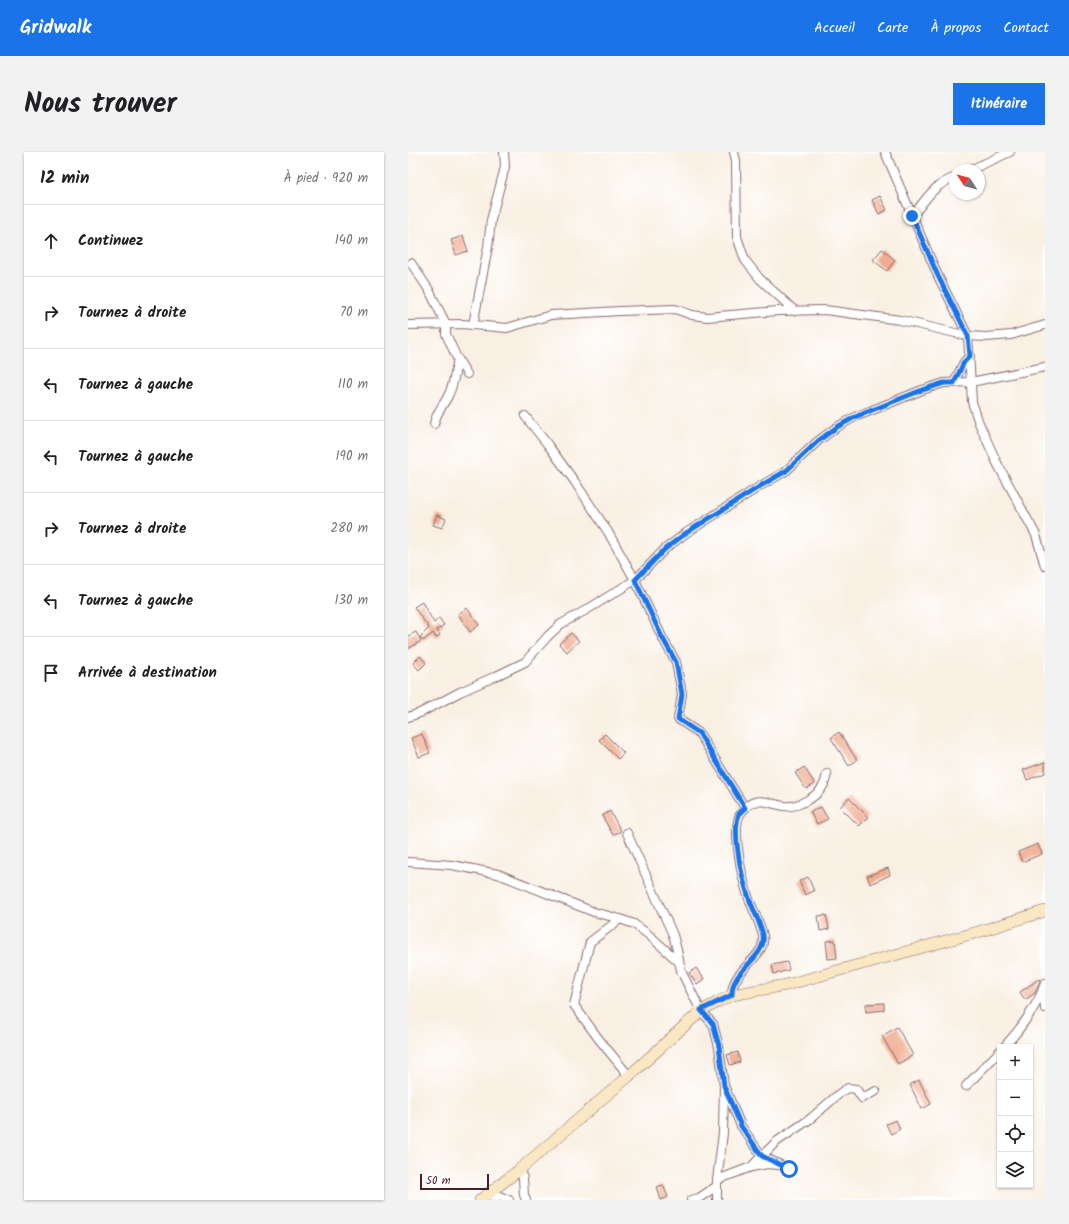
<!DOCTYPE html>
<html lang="fr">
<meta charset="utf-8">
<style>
body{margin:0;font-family:Kalam,sans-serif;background:#f2f2f2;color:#202124}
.controls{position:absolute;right:12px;bottom:12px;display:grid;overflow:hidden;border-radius:0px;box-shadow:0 1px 3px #0004}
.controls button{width:36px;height:36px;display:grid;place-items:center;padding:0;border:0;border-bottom:1px solid #e0e0e0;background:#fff;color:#202124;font:20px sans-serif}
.compass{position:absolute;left:541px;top:12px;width:36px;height:36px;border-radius:50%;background:#fff;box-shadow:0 1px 3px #0004;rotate:306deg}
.scale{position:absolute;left:12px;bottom:10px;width:69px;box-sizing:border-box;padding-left:4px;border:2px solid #4a1f2b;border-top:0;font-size:11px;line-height:14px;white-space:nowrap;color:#4a1f2b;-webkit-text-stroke:3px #fff;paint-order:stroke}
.stop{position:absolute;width:12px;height:12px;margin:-9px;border:3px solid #1a73e8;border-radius:50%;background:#fff}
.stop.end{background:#1a73e8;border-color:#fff;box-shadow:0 1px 4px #0008}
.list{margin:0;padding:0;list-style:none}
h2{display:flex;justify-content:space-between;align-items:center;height:52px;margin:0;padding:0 16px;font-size:17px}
h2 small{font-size:13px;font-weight:400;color:#757577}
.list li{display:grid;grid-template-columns:26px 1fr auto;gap:12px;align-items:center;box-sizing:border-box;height:72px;padding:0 16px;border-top:1px solid #e0e0e0}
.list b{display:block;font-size:15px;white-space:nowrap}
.list em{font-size:13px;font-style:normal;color:#757577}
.icon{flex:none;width:22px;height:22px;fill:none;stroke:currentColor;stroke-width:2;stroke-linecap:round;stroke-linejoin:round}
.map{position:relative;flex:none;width:637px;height:1048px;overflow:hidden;border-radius:0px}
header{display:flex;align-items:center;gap:24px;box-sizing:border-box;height:56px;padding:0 20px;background:#1a73e8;color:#fff}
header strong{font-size:19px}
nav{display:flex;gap:22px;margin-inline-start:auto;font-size:14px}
.intro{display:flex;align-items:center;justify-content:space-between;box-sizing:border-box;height:96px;padding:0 24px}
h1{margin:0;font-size:28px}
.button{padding:10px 18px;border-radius:0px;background:#1a73e8;color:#fff;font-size:14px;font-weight:700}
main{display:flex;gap:24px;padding:0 24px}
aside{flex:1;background:#fff;border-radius:0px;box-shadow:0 1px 3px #0004}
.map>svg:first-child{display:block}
.building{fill:#f0ad92}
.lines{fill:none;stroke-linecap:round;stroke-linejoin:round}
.minor-casing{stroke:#87686b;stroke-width:10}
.secondary-casing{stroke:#87686b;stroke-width:12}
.minor{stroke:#fff;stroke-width:8}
.secondary{stroke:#fae7c3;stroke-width:11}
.route{stroke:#1a73e8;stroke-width:5}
</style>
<header>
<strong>Gridwalk</strong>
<nav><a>Accueil</a><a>Carte</a><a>À propos</a><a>Contact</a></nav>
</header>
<div class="intro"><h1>Nous trouver</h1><a class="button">Itinéraire</a></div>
<main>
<aside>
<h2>12 min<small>À pied · 920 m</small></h2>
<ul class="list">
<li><svg class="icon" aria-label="ahead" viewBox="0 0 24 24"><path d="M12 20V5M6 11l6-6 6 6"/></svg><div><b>Continuez</b></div><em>140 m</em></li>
<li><svg class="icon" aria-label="right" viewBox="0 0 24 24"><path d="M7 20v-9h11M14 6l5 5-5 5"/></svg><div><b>Tournez à droite</b></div><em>70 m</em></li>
<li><svg class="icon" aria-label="left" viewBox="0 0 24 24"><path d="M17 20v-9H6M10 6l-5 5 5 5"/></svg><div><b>Tournez à gauche</b></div><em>110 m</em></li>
<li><svg class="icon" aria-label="left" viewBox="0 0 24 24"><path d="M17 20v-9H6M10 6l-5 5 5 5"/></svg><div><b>Tournez à gauche</b></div><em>190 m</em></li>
<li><svg class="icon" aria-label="right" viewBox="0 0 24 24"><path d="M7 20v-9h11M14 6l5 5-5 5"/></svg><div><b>Tournez à droite</b></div><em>280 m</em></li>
<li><svg class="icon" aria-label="left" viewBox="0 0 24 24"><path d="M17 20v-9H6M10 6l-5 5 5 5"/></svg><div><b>Tournez à gauche</b></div><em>130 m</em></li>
<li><svg class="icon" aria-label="arrive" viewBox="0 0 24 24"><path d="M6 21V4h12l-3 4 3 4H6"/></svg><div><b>Arrivée à destination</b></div></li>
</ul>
</aside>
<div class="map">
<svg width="637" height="1048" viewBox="0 0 637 1048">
<rect width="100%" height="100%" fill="#fff"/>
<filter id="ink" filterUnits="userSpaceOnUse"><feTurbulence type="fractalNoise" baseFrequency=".025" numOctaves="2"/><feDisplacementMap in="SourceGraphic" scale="8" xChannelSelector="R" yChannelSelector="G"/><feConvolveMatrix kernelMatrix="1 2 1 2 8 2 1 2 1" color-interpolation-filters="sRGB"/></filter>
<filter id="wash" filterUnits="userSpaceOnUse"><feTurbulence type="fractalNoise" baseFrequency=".012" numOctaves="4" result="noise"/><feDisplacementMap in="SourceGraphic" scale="16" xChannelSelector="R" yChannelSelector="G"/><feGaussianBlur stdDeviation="0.9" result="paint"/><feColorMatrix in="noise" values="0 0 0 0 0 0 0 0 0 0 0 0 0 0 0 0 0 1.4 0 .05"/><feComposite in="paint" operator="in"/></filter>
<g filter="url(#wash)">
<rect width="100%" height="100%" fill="#f9f0e3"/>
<g id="blocks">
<g class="building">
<polygon points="472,44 479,58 471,62 464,48"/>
<polygon points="55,84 60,99 48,103 43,88"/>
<polygon points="474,97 487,108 479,119 465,108"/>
<polygon points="29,363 38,367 34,376 25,373"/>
<polygon points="14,450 26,471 31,466 36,473 29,478 32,483 28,486 25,481 15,489 12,485 21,476 6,455"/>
<polygon points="59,456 71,473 62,480 50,462"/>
<polygon points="8,480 13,489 0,497 0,484"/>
<polygon points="163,481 171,489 159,500 151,492"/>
<polygon points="12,504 18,511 11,518 5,511"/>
<polygon points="431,580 449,608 441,614 423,586"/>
<polygon points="14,582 22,601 11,605 3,586"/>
<polygon points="197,582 216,601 210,607 191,588"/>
<polygon points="637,610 637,621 619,628 615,618"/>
<polygon points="396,615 407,632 398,637 387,621"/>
<polygon points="441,646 460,665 451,674 432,655"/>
<polygon points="413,655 420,667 409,672 402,660"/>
<polygon points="202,659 213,679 205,683 194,664"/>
<polygon points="630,692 634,702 614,710 610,700"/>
<polygon points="480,716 482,723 462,732 459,724"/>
<polygon points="400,725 406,739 397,743 391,729"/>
<polygon points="418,763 421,777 412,779 410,764"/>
<polygon points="427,788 429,806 420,807 418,789"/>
<polygon points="379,810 381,818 366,822 364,813"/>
<polygon points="288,816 296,827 289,832 281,821"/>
<polygon points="631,827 632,828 627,841 617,848 612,840"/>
<polygon points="476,851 476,858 458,860 458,852"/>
<polygon points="489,875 505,903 490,912 474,884"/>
<polygon points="330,900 332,910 322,913 319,903"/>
<polygon points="511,928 523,952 514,957 502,933"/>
<polygon points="488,968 492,977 483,982 478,972"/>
<polygon points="255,1033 260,1045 253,1048 249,1035"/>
</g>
</g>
</g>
<g filter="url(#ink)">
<use href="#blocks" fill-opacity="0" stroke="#87686b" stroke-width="1"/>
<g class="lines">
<g class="minor-casing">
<g id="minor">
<polyline points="326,0 328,9 329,85 337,108 352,127 387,159"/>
<polyline points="477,0 530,124 560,184 564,250 571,271 589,311 628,383 637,414"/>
<polyline points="562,18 602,0"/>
<path d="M504 64C520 46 523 35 547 25"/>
<polyline points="3,111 21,138 38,172 38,182 48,204 59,222"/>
<polyline points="0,173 54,172 99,176 143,163 212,159 267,157 284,163 299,165 370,159 417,158 492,168 560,184 578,185 603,183 637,173"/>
<polyline points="65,173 80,95 83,68 97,15 96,0"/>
<polyline points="546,231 556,210 562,204"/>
<polyline points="117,264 140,293 167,330 200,380 227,428 254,485 268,510 274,542 270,567 291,581 337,656"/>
<path d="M26 272C28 261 35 254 40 244 46 233 47 219 50 207"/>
<polyline points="0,565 12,561 52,540 88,524 117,510 140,484 153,472 180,457 227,428 257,397 278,381 354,333 378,319 410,289 429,275 447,265 472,255 514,238 536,231 563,230 637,215"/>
<polyline points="219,681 265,783 269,798 273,819 293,859 305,872 311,895 316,934 315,981 309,1028 309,1048"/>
<polyline points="0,710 44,713 90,722 186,760 212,767 226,772 241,783 271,810"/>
<polyline points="212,767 182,790 166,853 190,886 221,924"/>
<polyline points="635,837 637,856"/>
<path d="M324 843C323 817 359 806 355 784 352 769 343 755 339 741 334 725 323 674 333 661 346 642 358 651 376 654 389 656 409 645 415 634 417 631 418 626 419 622"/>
<path d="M596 895C611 879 631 852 637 831"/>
<polyline points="558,934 592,899"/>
<polyline points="317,936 333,974 354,1004 368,990 402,967 432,941 440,936 448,937 454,946 468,939"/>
<polyline points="343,1015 360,1012 370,1013"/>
<polyline points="111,1018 115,1026 116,1043 118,1048"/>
<polyline points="309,1028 343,1015 354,1004 381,1017"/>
<polyline points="77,1045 91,1044 101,1048"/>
<polyline points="283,1048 291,1046 309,1034"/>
</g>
</g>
<g class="secondary-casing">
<polyline id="secondary" points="72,1048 111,1018 221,924 293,859 310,850 324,843 378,833 570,780 637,759"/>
</g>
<use href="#minor" class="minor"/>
<use href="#secondary" class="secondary"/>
</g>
</g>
<g class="lines" filter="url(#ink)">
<path class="route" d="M381 1017 354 1004 333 974 316 934 311 894 305 872 293 858 324 843C323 817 359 806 355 783 352 769 343 755 339 740 333 722 324 680 331 662 332 660 335 658 337 656L291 581 270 567 274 542 268 510 254 485 227 428 257 397 278 381 354 333 378 319 410 289 429 275 447 265 514 238 536 231H546L556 210 562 204 560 184 530 124 504 64"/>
</g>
</svg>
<div class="controls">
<button>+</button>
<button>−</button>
<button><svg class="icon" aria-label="locate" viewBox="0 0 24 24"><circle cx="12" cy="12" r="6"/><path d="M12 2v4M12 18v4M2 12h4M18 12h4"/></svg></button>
<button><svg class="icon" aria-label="layers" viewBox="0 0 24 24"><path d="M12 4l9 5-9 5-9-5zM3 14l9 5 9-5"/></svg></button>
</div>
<svg class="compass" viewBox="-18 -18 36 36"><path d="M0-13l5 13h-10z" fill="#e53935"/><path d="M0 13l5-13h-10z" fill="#757577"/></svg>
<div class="scale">50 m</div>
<div class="stop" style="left:381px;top:1017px"></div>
<div class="stop end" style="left:504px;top:64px"></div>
</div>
</main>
